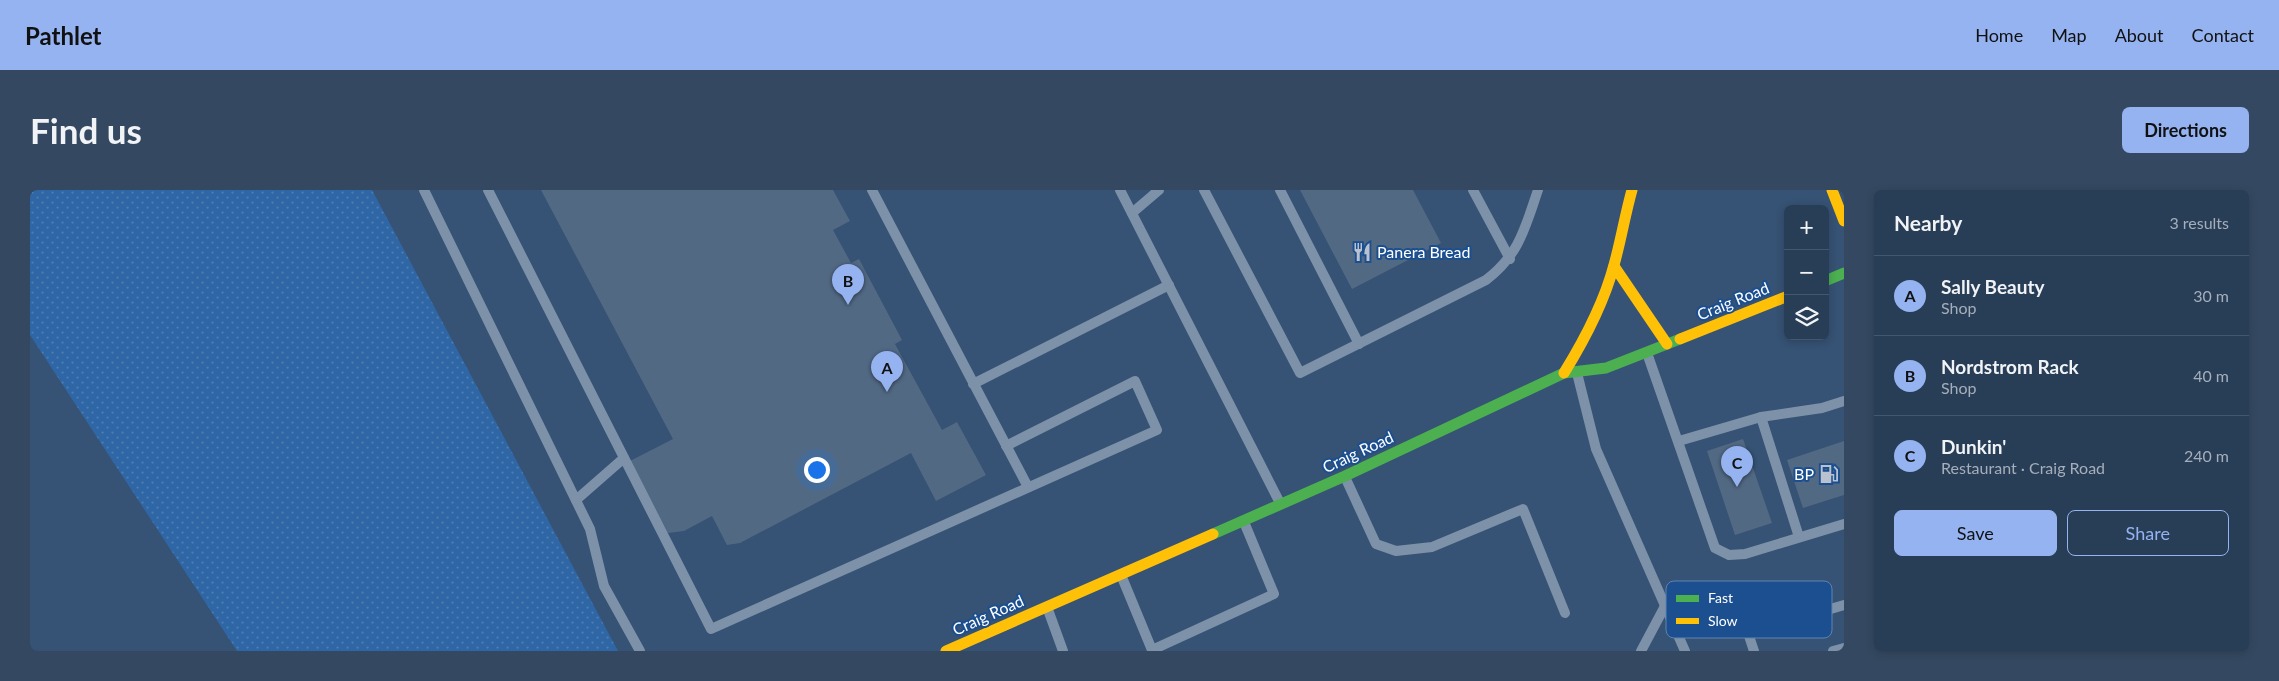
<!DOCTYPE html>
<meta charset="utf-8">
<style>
body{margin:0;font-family:Lato,sans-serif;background:#344961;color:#f1f3f6}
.controls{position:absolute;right:15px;top:15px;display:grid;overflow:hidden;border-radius:8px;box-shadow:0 2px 8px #0003}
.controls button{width:45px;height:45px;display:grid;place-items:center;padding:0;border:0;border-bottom:1px solid #44576d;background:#283e57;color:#f1f3f6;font:25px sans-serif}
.you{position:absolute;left:786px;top:279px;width:18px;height:18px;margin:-12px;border:4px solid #fff;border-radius:50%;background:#1a73e8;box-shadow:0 0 0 8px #1a73e833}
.badge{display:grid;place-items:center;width:32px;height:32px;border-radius:50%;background:#95b2f1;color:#111;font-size:16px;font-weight:700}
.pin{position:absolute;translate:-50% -41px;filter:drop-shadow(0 1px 2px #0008)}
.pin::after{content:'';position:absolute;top:26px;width:18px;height:15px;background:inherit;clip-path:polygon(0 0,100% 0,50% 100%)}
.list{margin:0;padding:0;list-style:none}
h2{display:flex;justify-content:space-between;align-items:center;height:65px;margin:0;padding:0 20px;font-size:21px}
h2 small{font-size:16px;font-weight:400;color:#a5aeba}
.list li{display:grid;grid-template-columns:32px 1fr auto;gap:15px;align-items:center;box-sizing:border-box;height:80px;padding:0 20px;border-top:1px solid #44576d}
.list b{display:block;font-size:19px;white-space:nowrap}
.list p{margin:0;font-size:16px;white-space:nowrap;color:#a5aeba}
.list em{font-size:16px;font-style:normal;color:#a5aeba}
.actions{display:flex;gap:10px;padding:15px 20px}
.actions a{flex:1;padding:11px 0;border:1px solid #95b2f1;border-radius:8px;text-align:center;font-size:18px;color:#95b2f1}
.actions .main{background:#95b2f1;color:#111}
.icon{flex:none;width:28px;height:28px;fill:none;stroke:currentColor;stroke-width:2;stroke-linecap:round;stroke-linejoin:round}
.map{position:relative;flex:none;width:1814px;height:461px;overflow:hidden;border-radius:8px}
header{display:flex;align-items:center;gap:30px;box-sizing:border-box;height:70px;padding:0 25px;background:#95b2f1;color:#111}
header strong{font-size:24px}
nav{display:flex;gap:28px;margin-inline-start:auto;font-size:18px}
.intro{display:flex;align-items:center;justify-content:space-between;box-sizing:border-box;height:120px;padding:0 30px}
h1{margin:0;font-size:35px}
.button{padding:12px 22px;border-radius:8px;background:#95b2f1;color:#111;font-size:18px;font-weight:700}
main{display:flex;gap:30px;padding:0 30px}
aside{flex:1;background:#283e57;border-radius:8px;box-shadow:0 2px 8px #0003}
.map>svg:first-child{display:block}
.green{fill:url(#green-dots)}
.building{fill:#526984}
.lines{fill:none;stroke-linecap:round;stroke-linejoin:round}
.lane{stroke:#7d92a8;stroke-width:10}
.fast{stroke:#4caf50;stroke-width:11}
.slow{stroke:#ffc107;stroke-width:11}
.labels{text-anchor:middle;stroke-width:4;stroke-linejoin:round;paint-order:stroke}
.poi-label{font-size:16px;fill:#fff;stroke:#1b4f8f;text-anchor:start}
.street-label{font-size:16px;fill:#fff;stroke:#1b4f8f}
.key{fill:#1b4f8f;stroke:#5f84b1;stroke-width:1}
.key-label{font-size:14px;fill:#fff}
</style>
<header>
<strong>Pathlet</strong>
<nav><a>Home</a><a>Map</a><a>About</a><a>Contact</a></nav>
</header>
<div class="intro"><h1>Find us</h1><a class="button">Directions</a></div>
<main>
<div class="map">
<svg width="1814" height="461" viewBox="0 0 1814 461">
<defs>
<pattern id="green-dots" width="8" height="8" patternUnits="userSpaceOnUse" patternTransform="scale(1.25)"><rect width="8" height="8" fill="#2f66a5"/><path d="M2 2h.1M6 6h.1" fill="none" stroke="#4e7db2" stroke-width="1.8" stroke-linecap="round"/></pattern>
</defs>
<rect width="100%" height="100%" fill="#365274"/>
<polygon class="green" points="0,0 342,0 588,461 207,461 0,145"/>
<g class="building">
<polygon points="511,0 803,0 820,31 803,40 821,73 829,69 872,150 865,154 912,240 927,232 956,285 906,311 881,263 710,353 697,355 682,326 654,341 638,343 600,271 643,249"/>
<polygon points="1270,0 1383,0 1411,53 1322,99"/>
<polygon points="1713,249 1742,333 1705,345 1677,261"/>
<polygon points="1814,251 1814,305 1773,318 1757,270"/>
</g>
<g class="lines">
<g class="lane">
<polyline points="394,0 560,339 574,396 610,461"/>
<polyline points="458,0 681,439 1127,240 1105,191 976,256"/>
<polyline points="842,0 998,297"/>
<polyline points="1090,0 1250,313"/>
<path d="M1174 0 1270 183 1456 90C1489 65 1495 38 1508 0"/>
<polyline points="1250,0 1329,154"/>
<polyline points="1443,0 1480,69"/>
<polyline points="1102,23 1129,0"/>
<polyline points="1617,163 1685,358 1699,365 1715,364 1814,334"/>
<polyline points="1547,183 1566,259 1655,461"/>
<polyline points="943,194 1139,95"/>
<polyline points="1731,227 1769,347"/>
<polyline points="1649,251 1731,227 1792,218 1814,211"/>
<polyline points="1315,287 1346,354 1366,361 1402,357 1493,319 1535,423"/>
<polyline points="546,310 594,268"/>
<polyline points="1091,385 1122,460 1244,404 1214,332"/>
<polyline points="1017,417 1033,461"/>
<polyline points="1611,461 1635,416"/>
<polyline points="1724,461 1718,443 1814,415"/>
<polyline points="1803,461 1814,458"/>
</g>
<g class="fast">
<polyline points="1795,91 1814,83"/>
<polyline points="1183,344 1315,286 1534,183 1576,178 1650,149"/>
</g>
<g class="slow">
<polyline points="1802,0 1814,31"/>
<polyline points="1584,76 1637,154"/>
<polyline points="1650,149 1758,106"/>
<path d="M1534 183C1555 149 1574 113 1584 75 1591 50 1595 25 1602 0"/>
<polyline points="916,461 1183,344"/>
</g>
</g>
<defs>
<g id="restaurant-bare" transform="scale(1.5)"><path d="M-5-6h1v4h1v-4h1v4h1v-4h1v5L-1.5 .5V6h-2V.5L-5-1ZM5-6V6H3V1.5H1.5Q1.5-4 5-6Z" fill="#b9c2ce" stroke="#1b4f8f" stroke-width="2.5" paint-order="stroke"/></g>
<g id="fuel-bare" transform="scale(1.5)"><path d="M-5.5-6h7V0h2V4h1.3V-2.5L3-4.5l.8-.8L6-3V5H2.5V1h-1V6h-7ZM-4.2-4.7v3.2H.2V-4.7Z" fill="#b9c2ce" stroke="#1b4f8f" stroke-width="2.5" paint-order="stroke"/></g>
</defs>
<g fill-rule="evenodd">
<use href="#restaurant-bare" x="1332" y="62"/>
<use href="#fuel-bare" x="1799" y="284"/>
</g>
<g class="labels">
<g class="poi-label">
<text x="1347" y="68">Panera Bread</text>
<text x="1784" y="290" text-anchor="end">BP</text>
</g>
<g class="street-label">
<text transform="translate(1703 111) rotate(-22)" y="6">Craig Road</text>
<text transform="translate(1328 262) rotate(-25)" y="6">Craig Road</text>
<text transform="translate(958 425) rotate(-24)" y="6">Craig Road</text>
</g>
</g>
<rect x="1636" y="391" width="166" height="57" rx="8" class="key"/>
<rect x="1646" y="405" width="23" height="7" fill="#4caf50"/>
<rect x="1646" y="428" width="23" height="6" fill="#ffc107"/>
<g class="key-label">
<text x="1678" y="413">Fast</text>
<text x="1678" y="436">Slow</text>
</g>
</svg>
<div class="controls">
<button>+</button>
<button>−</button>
<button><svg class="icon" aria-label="layers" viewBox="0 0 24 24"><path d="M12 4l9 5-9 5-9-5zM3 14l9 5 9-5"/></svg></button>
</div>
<div class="you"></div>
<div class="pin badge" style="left:857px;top:202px">A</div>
<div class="pin badge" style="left:818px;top:115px">B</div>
<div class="pin badge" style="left:1707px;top:297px">C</div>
</div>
<aside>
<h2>Nearby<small>3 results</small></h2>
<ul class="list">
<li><span class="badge">A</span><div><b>Sally Beauty</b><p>Shop</p></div><em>30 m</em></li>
<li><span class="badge">B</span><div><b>Nordstrom Rack</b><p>Shop</p></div><em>40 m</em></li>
<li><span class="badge">C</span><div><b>Dunkin'</b><p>Restaurant · Craig Road</p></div><em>240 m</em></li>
</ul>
<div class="actions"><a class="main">Save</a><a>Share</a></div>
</aside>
</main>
